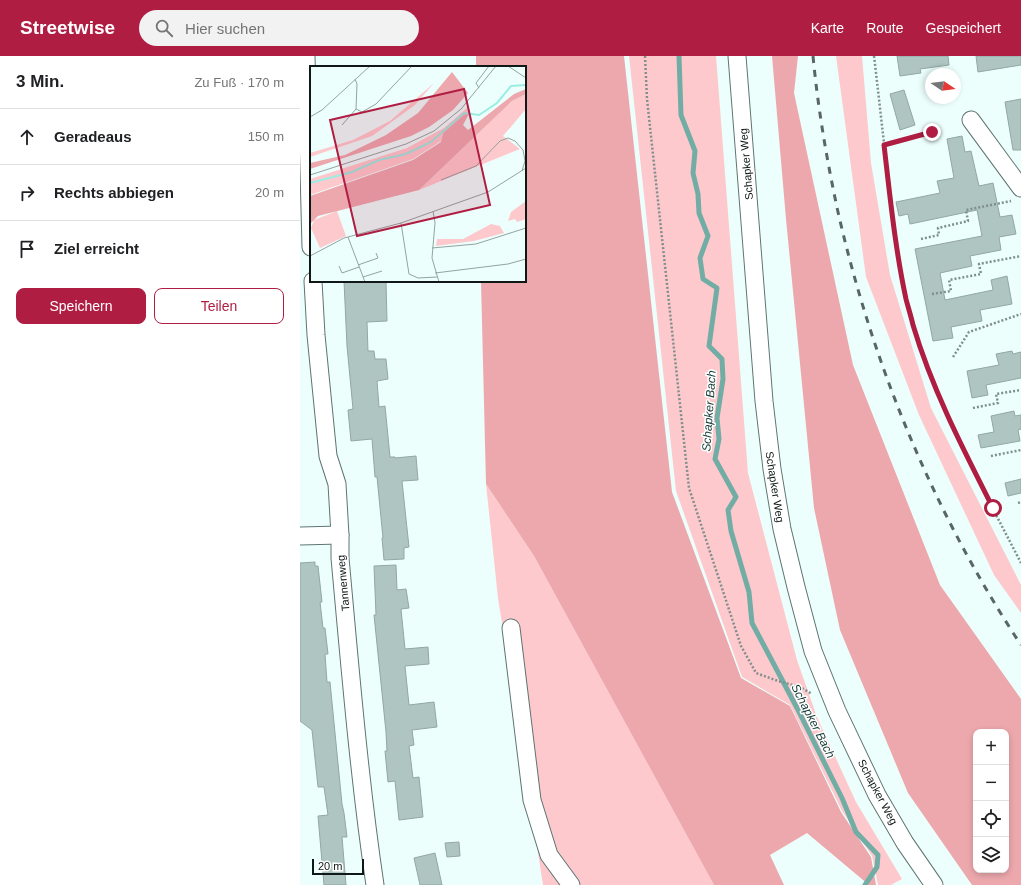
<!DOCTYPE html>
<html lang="de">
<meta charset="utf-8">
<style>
body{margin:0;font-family:Helvetica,sans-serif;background:#f2f2f2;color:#202124}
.controls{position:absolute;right:12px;bottom:12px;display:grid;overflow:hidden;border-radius:8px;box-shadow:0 2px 6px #0003}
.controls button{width:36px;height:36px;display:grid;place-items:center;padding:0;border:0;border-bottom:1px solid #e0e0e0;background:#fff;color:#202124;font:20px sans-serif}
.compass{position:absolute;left:625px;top:12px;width:36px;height:36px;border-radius:50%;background:#fff;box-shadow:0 2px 6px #0003;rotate:103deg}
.scale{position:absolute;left:12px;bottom:10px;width:52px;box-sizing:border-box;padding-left:4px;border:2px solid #0f1816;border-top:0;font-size:11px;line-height:14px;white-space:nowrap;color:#0f1816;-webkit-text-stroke:3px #fff;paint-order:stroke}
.stop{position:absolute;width:12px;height:12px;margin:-9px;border:3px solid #b01d43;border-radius:50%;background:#fff}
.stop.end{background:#b01d43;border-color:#fff;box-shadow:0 1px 4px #0008}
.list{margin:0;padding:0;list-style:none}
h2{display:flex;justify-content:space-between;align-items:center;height:52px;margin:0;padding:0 16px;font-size:17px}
h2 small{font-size:13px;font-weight:400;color:#757577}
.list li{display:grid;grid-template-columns:26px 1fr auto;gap:12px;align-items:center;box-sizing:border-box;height:56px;padding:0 16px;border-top:1px solid #e0e0e0}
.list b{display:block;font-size:15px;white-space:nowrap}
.list em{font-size:13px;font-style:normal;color:#757577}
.actions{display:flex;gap:8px;padding:12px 16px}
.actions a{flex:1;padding:9px 0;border:1px solid #b01d43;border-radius:8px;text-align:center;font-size:14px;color:#b01d43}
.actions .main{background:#b01d43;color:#fff}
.icon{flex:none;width:22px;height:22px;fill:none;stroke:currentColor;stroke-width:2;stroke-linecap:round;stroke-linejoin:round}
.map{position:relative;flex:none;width:721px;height:829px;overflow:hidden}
header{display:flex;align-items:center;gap:24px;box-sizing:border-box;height:56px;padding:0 20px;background:#b01d43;color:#fff}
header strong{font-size:19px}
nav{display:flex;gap:22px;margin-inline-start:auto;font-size:14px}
.search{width:280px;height:36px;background:#f2f2f2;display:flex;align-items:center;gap:10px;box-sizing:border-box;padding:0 14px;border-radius:22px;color:#757577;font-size:15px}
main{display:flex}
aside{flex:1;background:#fff}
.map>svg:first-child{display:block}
.green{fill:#fec9cd}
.forest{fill:#eca8ad;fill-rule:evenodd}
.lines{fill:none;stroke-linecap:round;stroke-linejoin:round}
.stream{stroke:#71ada5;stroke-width:5}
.building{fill:#aec5c1;stroke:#92a8a4}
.minor-casing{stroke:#5f7471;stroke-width:19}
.path{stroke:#818f8c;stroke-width:2.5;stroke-dasharray:2 2;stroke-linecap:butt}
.minor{stroke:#fff;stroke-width:17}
.rail{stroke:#596663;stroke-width:3;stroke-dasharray:7 7;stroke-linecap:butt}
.route{stroke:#b01d43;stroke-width:5}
.labels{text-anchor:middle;stroke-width:3;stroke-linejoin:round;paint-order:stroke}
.street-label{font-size:11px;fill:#0f1816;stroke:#fff}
.water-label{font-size:12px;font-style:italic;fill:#163d38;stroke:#fff}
.inset-river{fill:none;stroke:#9bede2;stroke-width:2}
.inset-road{fill:none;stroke:#94a3a0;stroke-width:1}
.view{fill:#b01d43;fill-opacity:0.15;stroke:#b01d43;stroke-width:2}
.inset-edge{fill:none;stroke:#0f1816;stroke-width:2}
</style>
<header>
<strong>Streetwise</strong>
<div class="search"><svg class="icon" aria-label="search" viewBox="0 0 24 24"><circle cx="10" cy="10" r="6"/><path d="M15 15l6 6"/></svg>Hier suchen</div>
<nav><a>Karte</a><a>Route</a><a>Gespeichert</a></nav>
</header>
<main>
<aside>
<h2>3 Min.<small>Zu Fuß · 170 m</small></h2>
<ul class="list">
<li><svg class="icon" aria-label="ahead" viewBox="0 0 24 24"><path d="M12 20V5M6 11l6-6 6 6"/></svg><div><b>Geradeaus</b></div><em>150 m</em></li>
<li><svg class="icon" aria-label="right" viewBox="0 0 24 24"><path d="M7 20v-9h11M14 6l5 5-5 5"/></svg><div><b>Rechts abbiegen</b></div><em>20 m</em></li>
<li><svg class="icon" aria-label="arrive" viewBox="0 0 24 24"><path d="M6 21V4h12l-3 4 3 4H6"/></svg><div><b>Ziel erreicht</b></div></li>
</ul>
<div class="actions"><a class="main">Speichern</a><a>Teilen</a></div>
</aside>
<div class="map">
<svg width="721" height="829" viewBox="0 0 721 829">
<rect width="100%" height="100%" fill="#ecfffc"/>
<g class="green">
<polygon points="329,0 416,0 448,417 497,604 517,661 556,746 602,823 591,829 578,829 572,800 542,755 490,649 442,621 376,435"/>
<polygon points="536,0 562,0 571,107 590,219 631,352 721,529 721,557 694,519 619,359 566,221"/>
<polygon points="186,428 234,500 414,829 243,829 198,542"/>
</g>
<g class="forest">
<polygon points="176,0 324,0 372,436 441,622 490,650 541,756 571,801 576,829 569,829 507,777 470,799 484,829 414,829 234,500 186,428 181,225 225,225 225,11 176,11"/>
<path d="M472 0H498L494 37 553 309 640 529 721 643V829H672L608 737 540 574 514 452 486 163ZM676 676H706V814H676Z"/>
</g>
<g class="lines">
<polyline class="stream" points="379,0 381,59 395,95 393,117 398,138 399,157 408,180 400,202 403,223 417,232 409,290 422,303 423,323 417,362 419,383 415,403 436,441 428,454 431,475 449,536 452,567 497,652 542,742 556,776 578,799 577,811 565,829"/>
</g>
<g class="building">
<polygon points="597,0 648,0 649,9 620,13 621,17 600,20"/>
<polygon points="676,0 721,0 721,9 678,16"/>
<polygon points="604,34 615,69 600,74 590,38"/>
<polygon points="721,43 721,94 713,94 705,46"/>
<polygon points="662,80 665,96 671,95 679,130 693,127 700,161 712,159 716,178 699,181 701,194 670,200 672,210 640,217 645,244 693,234 691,224 707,220 712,248 680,254 682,265 651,271 653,282 633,285 615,193 682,180 677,154 610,168 608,158 599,160 596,146 640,137 637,125 654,122 647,83"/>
<polygon points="44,225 86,225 87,265 67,266 68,295 74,295 75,303 86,303 88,323 77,325 79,351 85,350 90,401 95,401 95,402 116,400 118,424 102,425 109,491 104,492 104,503 84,504 82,482 83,482 77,421 75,421 72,383 51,385 48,354 53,353 47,290"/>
<polygon points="712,295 713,298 721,296 721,322 686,329 688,339 672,342 667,315 699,309 696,298"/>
<polygon points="714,355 715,360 721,359 721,373 718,374 720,385 681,392 678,379 694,376 691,360"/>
<polygon points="721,423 721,437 708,440 705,427"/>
<polygon points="15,506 15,510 18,510 22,546 20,546 23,572 25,572 28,598 25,598 27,626 30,626 42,748 44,757 47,781 42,781 46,829 24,829 18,760 28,759 24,731 18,731 12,674 0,665 0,507"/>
<polygon points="96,509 97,534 106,533 109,552 101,553 105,593 128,591 129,608 105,610 109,649 134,646 137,671 112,674 114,689 109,690 113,722 119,721 123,761 99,764 95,725 88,726 85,695 87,695 86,676 74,559 76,559 74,510"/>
<polygon points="159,786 160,800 147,801 145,787"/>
<polygon points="135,797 142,829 120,829 114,802"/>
</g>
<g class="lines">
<g class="minor-casing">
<g id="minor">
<polyline points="6,0 11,191"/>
<polyline points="437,0 464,345 472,413 482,473 496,531 513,595 537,655 577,739 605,787 634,829"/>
<polyline points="671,64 721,132"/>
<path d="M13 225 16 279 28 400 37 428 40 479V502C50 611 59 721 75 829"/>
<polyline points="0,480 40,479"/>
<polyline points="211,572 232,744 249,799 271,829"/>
</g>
</g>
<g class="path">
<polyline points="345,0 347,43 389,432 441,590 456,617 478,625 500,631 512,638"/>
<path d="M574 0C580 50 585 100 592 151 596 181 599 213 606 243 628 336 678 423 721 507"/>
<polyline points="584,89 631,76"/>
<polyline points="621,183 639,179 638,172 668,165 666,154 711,145"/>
<polyline points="632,238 651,235 649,224 681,218 679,208 721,200"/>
<polyline points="653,301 669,276 721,258"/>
<polyline points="673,352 698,347 696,338 721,334"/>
<polyline points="691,400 721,394"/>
<polyline points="718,447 721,446"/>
</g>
<use href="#minor" class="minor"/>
<path class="rail" d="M513 0C518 53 527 105 538 156 573 310 634 457 721 589"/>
</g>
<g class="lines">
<path class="route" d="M632 76 584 89C590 140 595 192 606 243 608 251 611 260 613 269 632 333 663 393 693 452"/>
</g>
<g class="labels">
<g class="street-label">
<text transform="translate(446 108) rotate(-95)" y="4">Schapker Weg</text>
<text transform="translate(475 431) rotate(81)" y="4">Schapker Weg</text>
<text transform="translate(43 527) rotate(-95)" y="4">Tannenweg</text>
<text transform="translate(578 736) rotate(62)" y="4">Schapker Weg</text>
</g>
<g class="water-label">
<text transform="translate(409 355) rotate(-86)" y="4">Schapker Bach</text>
<text transform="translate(513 665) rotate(63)" y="4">Schapker Bach</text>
</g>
</g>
<g transform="translate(10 10)">
<rect width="216" height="216" fill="#ecfffc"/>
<path d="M124 17 105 39 62 70 0 91V87L43 74 80 55ZM216 28V43L193 70 210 83 109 124 202 35ZM157 42 160 45 133 67 131 75 103 93 0 129V113L97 82 134 62ZM216 135V153L207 156 205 153 198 155 201 146ZM27 145 36 170 10 182 1 162 4 154ZM181 158 190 160 194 167 164 175 126 180 127 173H153Z" fill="#fec9cd"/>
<path d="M142 6 158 27 143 44 119 61 101 70 0 103V97L35 89 76 69 108 47ZM216 23V28L202 35 109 124 8 150 0 158V130L103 94 131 76 133 67 155 48 160 46 153 59 158 64 204 28Z" fill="#eca8ad"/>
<path class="inset-river" d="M0 117 42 106 69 94 96 88 121 76 154 47 169 49 187 37 201 20 216 19"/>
<path class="inset-road" d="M198 0 216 12M169 22 166 17 179 0M46 43 52 46 66 38 102 0M0 51 12 44 60 0M32 59 46 43 47 18 45 13M0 109 96 78 124 65 151 43 186 0M131 114 166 100 190 75 198 72 205 75 213 84 215 95 212 105M123 145 125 157 122 192 129 216M91 157 99 208 108 212 127 211M38 171 55 216M122 182 166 178 216 162M0 190 34 172 91 157 178 126 216 102M48 199 68 192 66 187M29 200 32 207 49 201M125 207 198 198 216 193M53 211 72 205"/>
<path class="view" d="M154 23 180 139 47 170 20 54Z"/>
<rect width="216" height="216" class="inset-edge"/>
</g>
</svg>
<div class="controls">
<button>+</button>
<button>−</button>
<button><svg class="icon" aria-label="locate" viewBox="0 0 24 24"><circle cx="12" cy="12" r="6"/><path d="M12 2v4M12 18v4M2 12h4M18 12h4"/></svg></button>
<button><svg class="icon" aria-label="layers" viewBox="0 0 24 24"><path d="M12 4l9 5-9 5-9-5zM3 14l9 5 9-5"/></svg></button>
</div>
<svg class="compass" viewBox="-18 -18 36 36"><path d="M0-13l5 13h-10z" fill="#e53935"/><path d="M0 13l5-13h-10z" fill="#757577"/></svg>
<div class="scale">20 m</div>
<div class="stop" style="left:693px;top:452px"></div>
<div class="stop end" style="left:632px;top:76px"></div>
</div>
</main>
